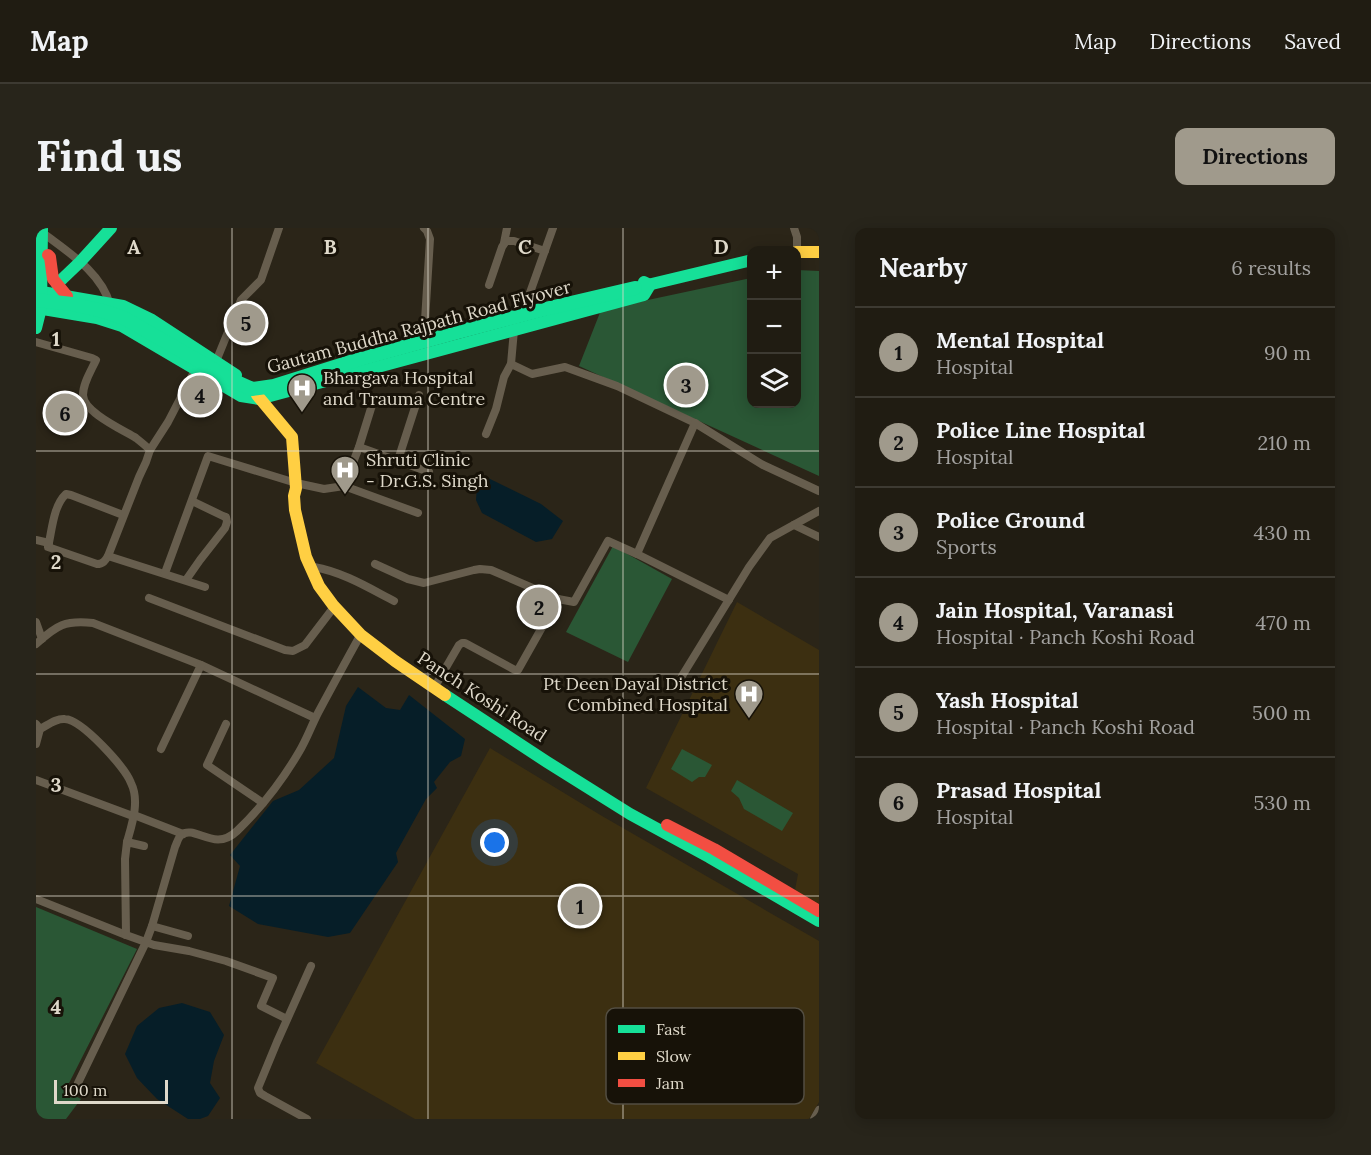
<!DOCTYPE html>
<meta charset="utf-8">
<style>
body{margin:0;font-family:Lora,serif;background:#28251b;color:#f1f3f6}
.controls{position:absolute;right:18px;top:18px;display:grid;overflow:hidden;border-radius:12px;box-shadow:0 3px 15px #0003}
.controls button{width:54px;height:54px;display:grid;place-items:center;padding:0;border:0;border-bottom:2px solid #3d3a32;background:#201c12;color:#f1f3f6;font:30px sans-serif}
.scale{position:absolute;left:18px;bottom:15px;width:114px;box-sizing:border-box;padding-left:6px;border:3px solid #dfd9ca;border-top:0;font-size:16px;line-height:21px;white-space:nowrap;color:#dfd9ca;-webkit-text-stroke:4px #171208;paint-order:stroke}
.you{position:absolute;left:459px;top:615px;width:21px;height:21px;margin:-15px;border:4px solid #fff;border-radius:50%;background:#1a73e8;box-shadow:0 0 0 9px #1a73e833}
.badge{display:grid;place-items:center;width:39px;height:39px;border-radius:50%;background:#a09a8c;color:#111;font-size:20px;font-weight:700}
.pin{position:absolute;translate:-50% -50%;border:3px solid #fff;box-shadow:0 2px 6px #0006}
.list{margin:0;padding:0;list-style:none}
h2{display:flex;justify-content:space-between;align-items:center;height:78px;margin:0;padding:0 24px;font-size:26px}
h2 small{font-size:20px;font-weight:400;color:#a2a19f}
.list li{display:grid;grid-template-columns:39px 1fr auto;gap:18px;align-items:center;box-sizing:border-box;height:90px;padding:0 24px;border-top:2px solid #3d3a32}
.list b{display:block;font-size:22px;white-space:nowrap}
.list p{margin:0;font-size:20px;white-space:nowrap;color:#a2a19f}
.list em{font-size:20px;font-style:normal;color:#a2a19f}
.icon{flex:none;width:33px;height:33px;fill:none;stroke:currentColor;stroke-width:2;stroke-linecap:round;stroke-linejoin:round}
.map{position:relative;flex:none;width:783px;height:891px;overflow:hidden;border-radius:12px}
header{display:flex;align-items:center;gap:36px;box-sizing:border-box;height:84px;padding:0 30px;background:#201c12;border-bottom:2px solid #3d3a32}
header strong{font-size:28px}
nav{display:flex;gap:33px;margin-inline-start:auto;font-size:21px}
.intro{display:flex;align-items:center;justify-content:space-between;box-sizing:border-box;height:144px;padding:0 36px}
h1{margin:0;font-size:42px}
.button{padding:15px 27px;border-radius:12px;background:#a09a8c;color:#111;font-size:21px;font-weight:700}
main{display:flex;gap:36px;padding:0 36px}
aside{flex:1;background:#201c12;border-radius:12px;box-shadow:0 3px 15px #0003}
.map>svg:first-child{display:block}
.built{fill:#3c2f11}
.green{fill:#2a5735}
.water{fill:#061e28}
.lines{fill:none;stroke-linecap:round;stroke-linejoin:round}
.street{stroke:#675e4e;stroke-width:8}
.fast{stroke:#16e098;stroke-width:12}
.slow{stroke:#ffcf43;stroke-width:12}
.jam{stroke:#f24e42;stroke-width:12}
.fast-bridge{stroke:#16e098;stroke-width:14}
.grid{fill:none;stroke:#dfd9ca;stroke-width:1.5;stroke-opacity:0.55}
.labels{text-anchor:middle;stroke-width:6;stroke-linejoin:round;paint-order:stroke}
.street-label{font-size:18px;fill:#dfd9ca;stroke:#171208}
.poi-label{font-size:18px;fill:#dfd9ca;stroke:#171208;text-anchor:start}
.key{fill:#171208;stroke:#534e42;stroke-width:1.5}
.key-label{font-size:16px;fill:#dfd9ca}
.grid-label{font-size:20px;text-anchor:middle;font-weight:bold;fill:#dfd9ca;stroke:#171208;stroke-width:6;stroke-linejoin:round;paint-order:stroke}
</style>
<header>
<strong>Map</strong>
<nav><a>Map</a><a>Directions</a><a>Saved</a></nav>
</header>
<div class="intro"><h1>Find us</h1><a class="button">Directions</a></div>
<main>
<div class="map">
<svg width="783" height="891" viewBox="0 0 783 891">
<rect width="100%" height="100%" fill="#2b2518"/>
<g class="built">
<polygon points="701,374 783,422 783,676 759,662 762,646 610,560"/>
<polygon points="454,520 566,588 783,713 783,874 773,891 379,891 280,835"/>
</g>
<g class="green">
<polygon points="761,42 783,43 783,248 543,138 565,82 715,50 716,176 760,176"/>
<polygon points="577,318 636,351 592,434 530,404"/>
<polygon points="646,521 676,537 669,549 663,549 656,554 635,541"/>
<polygon points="701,552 757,585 746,603 708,581 703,570 695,563"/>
<polygon points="0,679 101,721 29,863 45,871 30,891 0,891"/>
</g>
<g class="water">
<polygon points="452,250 505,276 527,293 516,311 500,314 446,285 440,272 441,258"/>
<polygon points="322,459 350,480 364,482 373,467 429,511 425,528 414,534 398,554 401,560 390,571 360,625 362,634 314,705 292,709 222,696 193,678 204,638 194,627 237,573 263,562 298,530 310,478"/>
<polygon points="146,775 174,784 188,807 178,833 174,855 184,870 172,888 164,891 152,891 121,871 101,850 89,826 101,798 123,780"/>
</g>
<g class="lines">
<g class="street">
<polyline points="388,0 391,3 394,11 388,109"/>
<polyline points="758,0 761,9 761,24"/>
<path d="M7 5C32 24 66 45 74 77"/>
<polyline points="468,15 471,0"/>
<polyline points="453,57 466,19 470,13 478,13 509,23"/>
<polyline points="486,87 517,0"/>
<path d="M0 114 56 130 60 132C55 143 47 155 47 167 47 184 87 202 100 210 105 214 110 218 114 222L110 234 103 249 72 328C69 333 67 336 61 336L12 319C16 303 17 278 30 266L35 267 87 287"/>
<polyline points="177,135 181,131 205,72 225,52 243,0"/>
<polyline points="475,136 496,146 529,139 581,158 659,195 727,237 783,263"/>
<polyline points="450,206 460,181 468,149 475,136 478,102 480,98"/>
<polyline points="323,219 393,244"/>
<polyline points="114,222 132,194 159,142"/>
<polyline points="362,232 383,167"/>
<polyline points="308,258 382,285"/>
<polyline points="758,297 783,309"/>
<polyline points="0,312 13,315"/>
<polyline points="601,326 659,195"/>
<polyline points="72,328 169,359"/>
<polyline points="339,336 372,351 388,355 438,342 444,341 455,342 522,371"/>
<path d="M278 339C307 344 333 360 358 373"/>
<polyline points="129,345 172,228 260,255 288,261 308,258 323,219 337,174"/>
<polyline points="150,352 164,332 189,300 191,294 190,289 187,288 156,273"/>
<polyline points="113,370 249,422 257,423 269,417 298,379"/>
<polyline points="0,394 6,411"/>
<path d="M0 416C21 397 29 392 57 395L165 437 279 490"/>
<polyline points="646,448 713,339 734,310 783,283"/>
<polyline points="398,460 423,417 426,415 429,415 479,442 482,442 522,371 538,374 572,313 601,326 693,372"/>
<polyline points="0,496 4,501 0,516"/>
<polyline points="190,496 171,537 227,575"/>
<path d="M4 501C12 497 20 490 29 491 46 492 89 539 95 555 104 573 96 596 91 614"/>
<polyline points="125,521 165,437"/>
<polyline points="0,552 94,587 98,587 147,606"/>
<polyline points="0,671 90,707 118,717 153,723 190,733 237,750 225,778 251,791"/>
<polyline points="116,698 152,708"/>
<polyline points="90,707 89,631 91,614 108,618"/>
<path d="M42 855 110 714 116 698 139 619C141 615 142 610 145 607 159 596 178 625 201 603 225 580 246 553 263 524 271 511 276 496 283 483 297 457 311 431 325 406"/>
<polyline points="271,891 229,868 224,865 222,860 241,814 275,738"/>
<polyline points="778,891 783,882"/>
</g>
<g class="fast">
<polyline points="21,56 44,34 75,0"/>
<polyline points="599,60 716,32"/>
<polyline points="0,63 87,78 116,92 200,147"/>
<polyline points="0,80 61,90 86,98 205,168 223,171 608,67 614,57 608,54"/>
<polyline points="0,100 5,80 6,0"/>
<polyline points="409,467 511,534 594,586 673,629 783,693"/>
</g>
<g class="slow">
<polyline points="760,24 783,24"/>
<polyline points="221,167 256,209 260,260 258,268 259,282 270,329 283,358 297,377 325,407 359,433 409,467"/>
</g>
<g class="jam">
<polyline points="12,27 14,29 17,51 31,68"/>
<polyline points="631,597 678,621 783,683"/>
</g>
<polyline class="fast-bridge" points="0,72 36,76 67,83 88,90 196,152 216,161 238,158 324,131 422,104 505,82 599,60"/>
</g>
<path class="grid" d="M196 0V891M392 0V891M587 0V891M0 223H783M0 446H783M0 668H783"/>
<defs>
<g id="hospital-pin" transform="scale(1.5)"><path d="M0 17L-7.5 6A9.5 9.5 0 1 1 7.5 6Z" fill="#a09a8c" stroke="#171208"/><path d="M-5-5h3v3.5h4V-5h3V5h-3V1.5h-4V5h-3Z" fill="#fff"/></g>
</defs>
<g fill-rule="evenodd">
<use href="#hospital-pin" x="266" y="160"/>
<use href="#hospital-pin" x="309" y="242"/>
<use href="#hospital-pin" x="713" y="466"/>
</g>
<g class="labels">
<g class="street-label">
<text transform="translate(383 99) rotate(-15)" y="6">Gautam Buddha Rajpath Road Flyover</text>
<text transform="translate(446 469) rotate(33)" y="6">Panch Koshi Road</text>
</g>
<g class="poi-label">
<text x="287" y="156">Bhargava Hospital<tspan x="287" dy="21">and Trauma Centre</tspan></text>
<text x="330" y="238">Shruti Clinic<tspan x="330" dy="21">- Dr.G.S. Singh</tspan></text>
<text x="692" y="462" text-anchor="end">Pt Deen Dayal District<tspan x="692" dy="21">Combined Hospital</tspan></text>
</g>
</g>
<rect x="570" y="780" width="198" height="96" rx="9" class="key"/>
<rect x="582" y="797" width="27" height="8" fill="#16e098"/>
<rect x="582" y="824" width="27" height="8" fill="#ffcf43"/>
<rect x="582" y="851" width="27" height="8" fill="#f24e42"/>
<g class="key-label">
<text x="620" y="807">Fast</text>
<text x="620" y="834">Slow</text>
<text x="620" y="861">Jam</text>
</g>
<g class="grid-label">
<text x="98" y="26">A</text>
<text x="294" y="26">B</text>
<text x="489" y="26">C</text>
<text x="685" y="26">D</text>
<text x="20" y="118">1</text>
<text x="20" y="341">2</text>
<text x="20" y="564">3</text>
<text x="20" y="786">4</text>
</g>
</svg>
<div class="controls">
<button>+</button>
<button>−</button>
<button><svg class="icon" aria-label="layers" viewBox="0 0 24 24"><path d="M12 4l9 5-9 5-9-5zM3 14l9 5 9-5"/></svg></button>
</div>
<div class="scale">100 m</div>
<div class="you"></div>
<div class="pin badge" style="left:544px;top:678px">1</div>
<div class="pin badge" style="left:503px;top:379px">2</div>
<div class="pin badge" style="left:650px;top:157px">3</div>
<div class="pin badge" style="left:164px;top:167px">4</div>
<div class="pin badge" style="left:210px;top:95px">5</div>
<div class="pin badge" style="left:29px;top:185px">6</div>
</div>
<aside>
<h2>Nearby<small>6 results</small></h2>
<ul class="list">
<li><span class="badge">1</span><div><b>Mental Hospital</b><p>Hospital</p></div><em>90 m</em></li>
<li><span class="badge">2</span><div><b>Police Line Hospital</b><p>Hospital</p></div><em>210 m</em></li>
<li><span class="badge">3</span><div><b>Police Ground</b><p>Sports</p></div><em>430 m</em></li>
<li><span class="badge">4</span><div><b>Jain Hospital, Varanasi</b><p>Hospital · Panch Koshi Road</p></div><em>470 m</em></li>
<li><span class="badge">5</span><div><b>Yash Hospital</b><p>Hospital · Panch Koshi Road</p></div><em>500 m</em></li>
<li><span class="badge">6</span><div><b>Prasad Hospital</b><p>Hospital</p></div><em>530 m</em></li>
</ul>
</aside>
</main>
